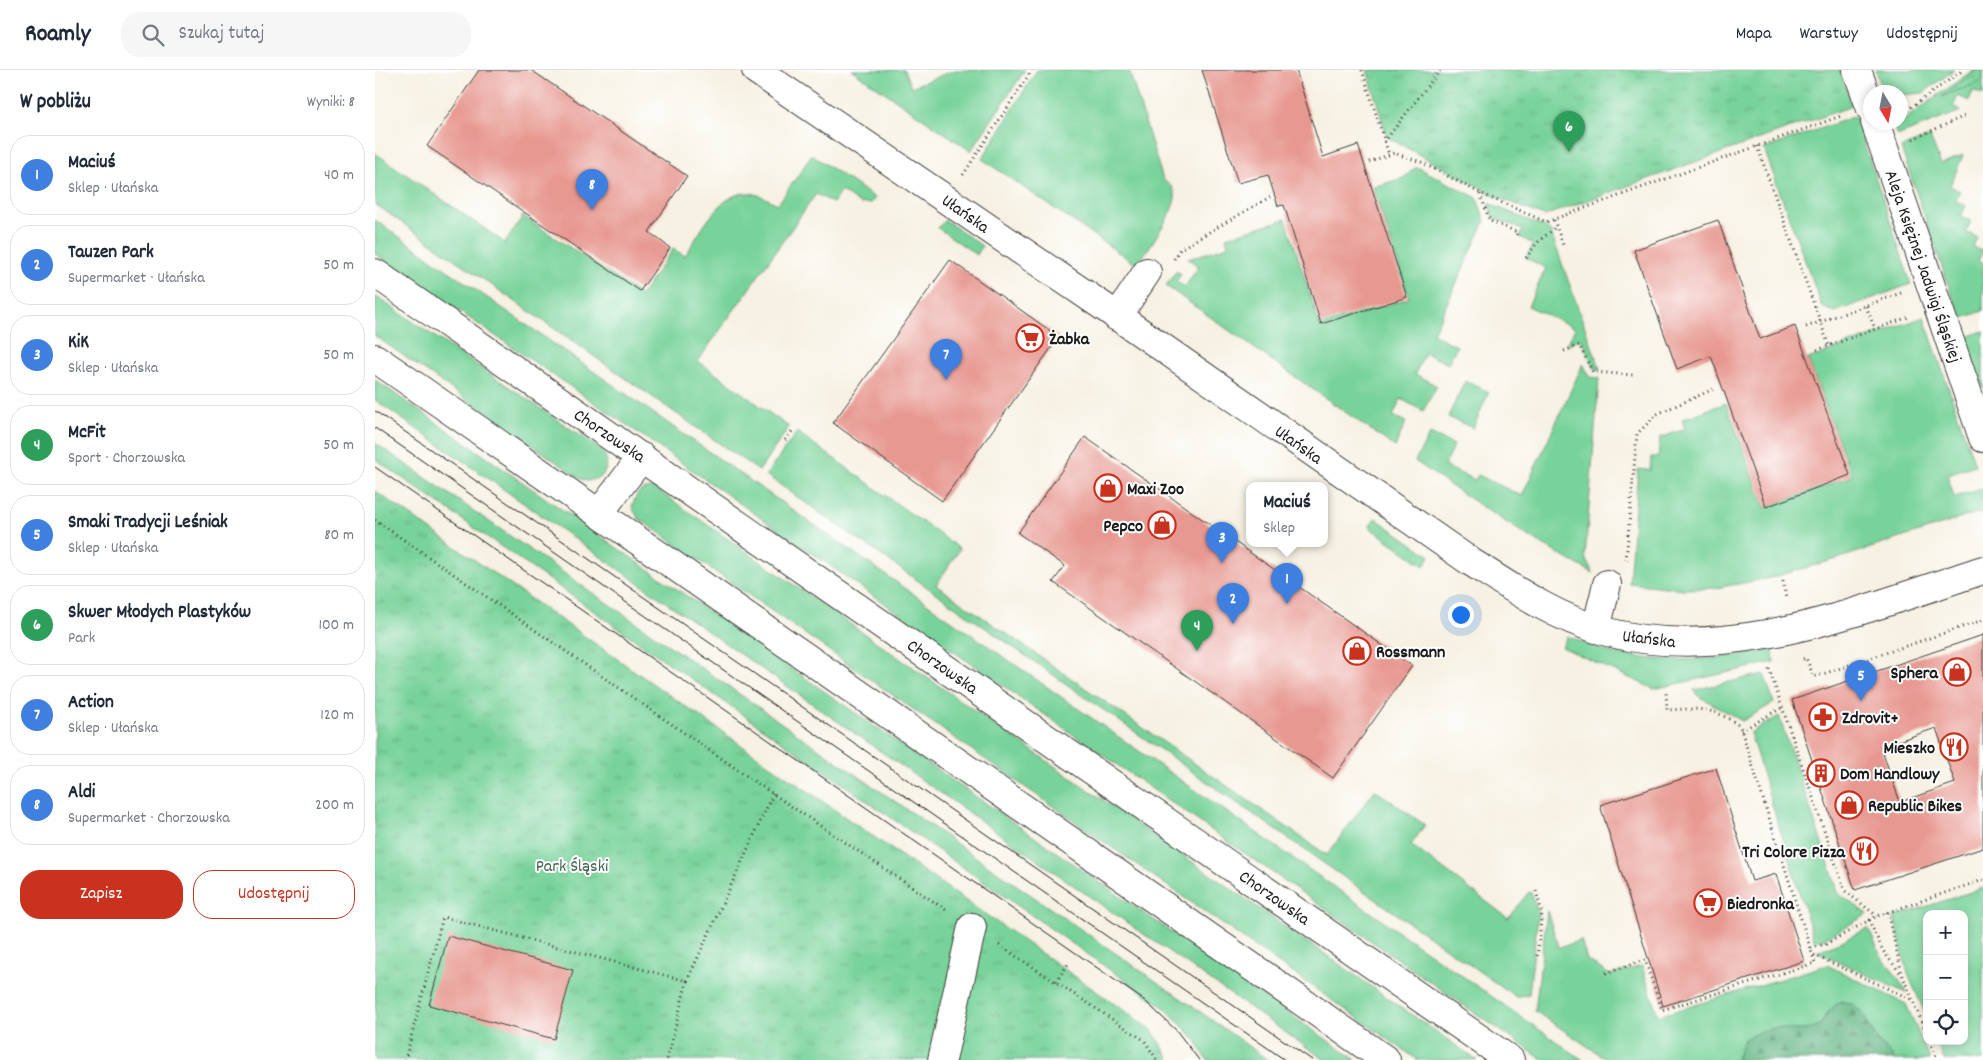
<!DOCTYPE html>
<html lang="pl">
<meta charset="utf-8">
<style>
body{margin:0;font-family:Dekko,sans-serif;background:#f6f6f7;color:#1f2937}
.controls{position:absolute;right:15px;bottom:15px;display:grid;overflow:hidden;border-radius:10px;box-shadow:0 2px 8px #0003}
.controls button{width:45px;height:45px;display:grid;place-items:center;padding:0;border:0;border-bottom:1px solid #e0e1e3;background:#fff;color:#1f2937;font:25px sans-serif}
.compass{position:absolute;left:1488px;top:15px;width:45px;height:45px;border-radius:50%;background:#fff;box-shadow:0 2px 8px #0003;rotate:170deg}
.you{position:absolute;left:1085px;top:544px;width:18px;height:18px;margin:-12px;border:4px solid #fff;border-radius:50%;background:#1a73e8;box-shadow:0 0 0 8px #1a73e833}
.badge{display:grid;place-items:center;width:32px;height:32px;border-radius:50%;background:#c8321e;color:#fff;font-size:16px;font-weight:700}
.pin{position:absolute;translate:-50% -41px;filter:drop-shadow(0 1px 2px #0008)}
.pin::after{content:'';position:absolute;top:26px;width:18px;height:15px;background:inherit;clip-path:polygon(0 0,100% 0,50% 100%)}
.popup{position:absolute;left:871px;top:412px;width:82px;height:65px;box-sizing:border-box;display:grid;place-content:center;border-radius:10px;background:#fff;filter:drop-shadow(0 1px 4px #0005);font-size:16px;white-space:nowrap;color:#747a83}
.popup b{font-size:19px;color:#1f2937}
.popup::after{content:'';position:absolute;left:50%;top:100%;margin-left:-10px;border:10px solid transparent;border-top-color:#fff}
.list{margin:0;padding:0;list-style:none}
h2{display:flex;justify-content:space-between;align-items:center;height:65px;margin:0;padding:0 20px;font-size:21px}
h2 small{font-size:16px;font-weight:400;color:#747a83}
.list li{display:grid;grid-template-columns:32px 1fr auto;gap:15px;align-items:center;box-sizing:border-box;height:80px;margin:0 10px 10px;padding:0 10px;border:1px solid #e0e1e3;border-radius:20px}
.list b{display:block;font-size:19px;white-space:nowrap}
.list p{margin:0;font-size:16px;white-space:nowrap;color:#747a83}
.list em{font-size:16px;font-style:normal;color:#747a83}
.actions{display:flex;gap:10px;padding:15px 20px}
.actions a{flex:1;padding:11px 0;border:1px solid #c8321e;border-radius:20px;text-align:center;font-size:18px;color:#c8321e}
.actions .main{background:#c8321e;color:#fff}
.icon{flex:none;width:28px;height:28px;fill:none;stroke:currentColor;stroke-width:2;stroke-linecap:round;stroke-linejoin:round}
.map{position:relative;flex:none;width:1608px;height:990px;overflow:hidden}
header{display:flex;align-items:center;gap:30px;box-sizing:border-box;height:70px;padding:0 25px;background:#fff;border-bottom:1px solid #e0e1e3}
header strong{font-size:24px}
nav{display:flex;gap:28px;margin-inline-start:auto;font-size:18px}
.search{width:350px;height:45px;background:#f6f6f7;display:flex;align-items:center;gap:12px;box-sizing:border-box;padding:0 18px;border-radius:20px;color:#747a83;font-size:19px}
main{display:flex}
aside{flex:1;background:#fff}
.map>svg:first-child{display:block}
.grass{fill:#78d39a;stroke:#4a785b}
.forest{fill:url(#forest-firs);stroke:#3f684f}
.park{fill:url(#park-tufts);stroke:#4a785b}
.building{fill:#e79890;fill-rule:evenodd}
.lines{fill:none;stroke-linecap:round;stroke-linejoin:round}
.minor-casing{stroke:#3d3c3a;stroke-width:30}
.major-casing{stroke:#3d3c3a;stroke-width:30}
.path{stroke:#3d3c3a;stroke-width:3;stroke-dasharray:1 4;stroke-linecap:butt}
.minor{stroke:#fff;stroke-width:28}
.major{stroke:#fff;stroke-width:28}
.tram{stroke:#1c1c1c;stroke-width:1}
.labels{text-anchor:middle;stroke-width:4;stroke-linejoin:round;paint-order:stroke}
.street-label{font-size:18px;fill:#1c1c1c;stroke:#fff}
.poi-label{font-size:18px;font-weight:bold;fill:#1c1c1c;stroke:#fff;text-anchor:start}
.park-label{font-size:18px;fill:#41654e;stroke:#fff}
</style>
<header>
<strong>Roamly</strong>
<div class="search"><svg class="icon" aria-label="search" viewBox="0 0 24 24"><circle cx="10" cy="10" r="6"/><path d="M15 15l6 6"/></svg>Szukaj tutaj</div>
<nav><a>Mapa</a><a>Warstwy</a><a>Udostępnij</a></nav>
</header>
<main>
<aside>
<h2>W pobliżu<small>Wyniki: 8</small></h2>
<ul class="list">
<li><span class="badge" style="background:#3f7fe0">1</span><div><b>Maciuś</b><p>Sklep · Ułańska</p></div><em>40 m</em></li>
<li><span class="badge" style="background:#3f7fe0">2</span><div><b>Tauzen Park</b><p>Supermarket · Ułańska</p></div><em>50 m</em></li>
<li><span class="badge" style="background:#3f7fe0">3</span><div><b>KiK</b><p>Sklep · Ułańska</p></div><em>50 m</em></li>
<li><span class="badge" style="background:#2e9e5b">4</span><div><b>McFit</b><p>Sport · Chorzowska</p></div><em>50 m</em></li>
<li><span class="badge" style="background:#3f7fe0">5</span><div><b>Smaki Tradycji Leśniak</b><p>Sklep · Ułańska</p></div><em>80 m</em></li>
<li><span class="badge" style="background:#2e9e5b">6</span><div><b>Skwer Młodych Plastyków</b><p>Park</p></div><em>100 m</em></li>
<li><span class="badge" style="background:#3f7fe0">7</span><div><b>Action</b><p>Sklep · Ułańska</p></div><em>120 m</em></li>
<li><span class="badge" style="background:#3f7fe0">8</span><div><b>Aldi</b><p>Supermarket · Chorzowska</p></div><em>200 m</em></li>
</ul>
<div class="actions"><a class="main">Zapisz</a><a>Udostępnij</a></div>
</aside>
<div class="map">
<svg width="1608" height="990" viewBox="0 0 1608 990">
<defs>
<pattern id="forest-firs" width="22" height="20" patternUnits="userSpaceOnUse" patternTransform="scale(1.25)"><rect width="22" height="20" fill="#62b582"/><path d="M5 1l3.5 6h-7zM16 11l3.5 6h-7z" fill="#50926a"/></pattern>
<pattern id="park-tufts" width="24" height="20" patternUnits="userSpaceOnUse" patternTransform="scale(1.25)"><rect width="24" height="20" fill="#78d39a"/><path d="M3 7l-1-3M5 7V3M7 7l1-3M15 17l-1-3M17 17v-4M19 17l1-3" fill="none" stroke="#67b584"/></pattern>
</defs>
<rect width="100%" height="100%" fill="#fff"/>
<filter id="ink" filterUnits="userSpaceOnUse"><feTurbulence type="fractalNoise" baseFrequency=".02" numOctaves="2"/><feDisplacementMap in="SourceGraphic" scale="10" xChannelSelector="R" yChannelSelector="G"/><feConvolveMatrix kernelMatrix="1 2 1 2 8 2 1 2 1" color-interpolation-filters="sRGB"/></filter>
<filter id="wash" filterUnits="userSpaceOnUse"><feTurbulence type="fractalNoise" baseFrequency=".0096" numOctaves="4" result="noise"/><feDisplacementMap in="SourceGraphic" scale="20" xChannelSelector="R" yChannelSelector="G"/><feGaussianBlur stdDeviation="1.12" result="paint"/><feColorMatrix in="noise" values="0 0 0 0 0 0 0 0 0 0 0 0 0 0 0 0 0 1.4 0 .05"/><feComposite in="paint" operator="in"/></filter>
<g filter="url(#wash)">
<rect width="100%" height="100%" fill="#f6f1e2"/>
<g class="grass">
<polygon points="477,0 529,0 536,17 580,0 650,0 596,81"/>
<path d="M662 0H754L788 110C794 114 799 117 800 125 802 139 771 182 762 195L607 89Z"/>
<polygon points="1501,0 1579,0 1548,23 1526,25 1526,22 1508,22"/>
<polygon points="1598,0 1608,0 1608,25 1598,21 1594,31 1583,26 1578,37 1586,41 1522,66 1519,57"/>
<polygon points="1480,46 1536,214 1460,242 1447,237 1389,79"/>
<polygon points="1555,67 1566,94 1588,85 1575,116 1585,121 1581,131 1591,136 1586,146 1596,151 1591,162 1602,167 1598,177 1608,181 1603,190 1608,192 1608,241 1585,249 1526,78"/>
<path d="M0 83 130 173 148 146 266 225 298 179 310 186C323 166 344 124 370 123 382 122 393 130 403 134L437 85 500 128 496 133 485 134 466 121 458 133 441 124 323 291 414 357 384 401 0 134Z"/>
<polygon points="1040,98 1044,98 1102,128 1110,151 1058,264 1082,276 1073,294 1050,283 1040,304 1062,316 1048,341 1026,329 1018,346 1031,352 1020,377 791,216 801,201 806,204 801,212 810,217 824,196 813,189 853,176 851,167 911,149 945,256 1034,228 998,117 1028,108"/>
<polygon points="1113,133 1172,158 1176,163 1225,299 1220,299 1206,269 1192,275 1200,258 1153,236 1171,198 1151,188 1158,174 1145,167 1148,159 1118,148"/>
<polygon points="0,150 156,258 1208,990 1168,990 246,351 0,184"/>
<polygon points="570,150 607,176 602,185 563,158"/>
<path d="M0 226 224 378C234 388 234 397 226 407L213 411 206 409 0 266Z"/>
<polygon points="1549,247 1600,395 1572,404 1579,427 1607,419 1608,441 1462,489 1395,508 1341,518 1309,519 1254,513 1263,399 1275,400 1276,387 1283,387 1285,368 1310,359 1307,349 1351,333 1390,438 1477,406 1433,289"/>
<polygon points="1608,261 1608,319 1590,268"/>
<path d="M1208 294 1215 307 1224 308 1210 487 1218 503C1156 470 1098 432 1040 391L1055 364 1079 375 1069 396 1100 410 1103 405 1147 426Z"/>
<polygon points="0,310 981,990 950,990 0,330"/>
<polygon points="1090,311 1114,322 1098,358 1073,347"/>
<polygon points="422,362 585,479 561,515 952,785 1000,720 1050,755 1036,775 1133,848 1153,823 1156,822 1163,844 1154,924 1141,927 391,405"/>
<polygon points="0,373 817,936 893,990 832,990 820,969 790,938 0,389"/>
<path d="M276 418 281 419 1102 990H1043L263 448 257 437C260 425 264 419 276 418Z"/>
<polygon points="1000,448 1055,486 1049,496 994,457"/>
<path d="M1192 566C1212 574 1233 583 1255 586 1303 594 1350 588 1398 580L1399 592 1279 619 1187 577Z"/>
<polygon points="1389,604 1399,633 1367,651 1322,625 1319,620"/>
<polygon points="1404,646 1464,824 1493,844 1449,869 1439,870 1375,663"/>
<polygon points="1608,818 1608,990 1569,990 1561,971 1589,971 1589,844 1552,844 1552,948 1533,904 1519,847"/>
<path d="M1172 841 1184 878 1206 870 1212 890 1235 905 1267 896 1283 946 1452 895 1531 934 1555 990H1521C1506 976 1495 962 1488 943L1448 953 1438 959 1418 961 1402 958 1383 962 1362 985 1361 990H1233L1160 941Z"/>
<polygon points="1493,858 1506,886 1523,908 1531,923 1441,881 1457,876"/>
</g>
<path class="forest" d="M1465 931 1477 934 1488 943 1494 957 1504 972 1521 990H1361L1369 969C1379 964 1390 958 1402 958 1421 959 1430 964 1447 953L1450 945Z"/>
<g class="park">
<polygon points="992,0 1465,0 1477,36 1169,146 1122,127 1012,67"/>
<polygon points="1602,0 1608,0 1608,11 1566,27"/>
<polygon points="0,421 777,960 795,990 0,990"/>
</g>
<g id="blocks">
<g class="building">
<polygon points="104,0 156,0 312,106 274,162 295,178 265,221 52,76"/>
<polygon points="827,0 921,0 948,87 983,75 1032,227 946,254 909,135 903,136 893,105 863,113"/>
<polygon points="1343,150 1385,269 1420,256 1475,405 1391,437 1336,286 1302,299 1259,180"/>
<polygon points="575,190 684,267 567,431 458,353"/>
<polygon points="710,367 1037,596 958,708 678,512 690,496 643,463"/>
<path d="M1608 565V778L1480 820 1417 630ZM1561 658 1580 713 1525 732 1506 677Z"/>
<polygon points="1341,698 1377,811 1401,804 1429,891 1288,936 1225,735"/>
<polygon points="73,866 198,900 179,969 54,935"/>
</g>
</g>
</g>
<g filter="url(#ink)">
<use href="#blocks" fill-opacity="0" stroke="#3d3c3a" stroke-width="1"/>
<g class="lines">
<g class="minor-casing">
<g id="minor">
<path d="M381 0 732 239 1096 492C1136 517 1176 545 1222 559 1349 598 1488 539 1608 500"/>
<polyline points="1482,0 1496,39"/>
<polyline points="1500,52 1608,368"/>
<polyline points="742,247 772,202"/>
<polyline points="1221,559 1232,514"/>
<polyline points="567,990 597,857"/>
</g>
</g>
<g class="major-casing">
<g id="major">
<polyline points="0,203 1135,990"/>
<polyline points="0,288 1011,990"/>
<polyline points="225,442 267,387"/>
</g>
</g>
<g class="path">
<polyline points="987,0 1014,85"/>
<polyline points="1528,43 1588,0"/>
<polyline points="1538,69 1592,45"/>
<polyline points="1009,72 1065,0"/>
<polyline points="1382,76 1454,276"/>
<polyline points="994,92 1019,83 1046,92 1105,123 1171,152 1466,46"/>
<polyline points="588,105 657,0"/>
<polyline points="1105,124 1115,151 1142,162 1141,166"/>
<polyline points="1179,150 1188,175"/>
<polyline points="1151,188 1162,173 1181,157"/>
<polyline points="799,189 805,179 895,127"/>
<polyline points="1491,236 1500,259"/>
<polyline points="1431,257 1526,223"/>
<polyline points="1442,280 1534,247"/>
<polyline points="1189,281 1204,275 1218,302 1258,305"/>
<polyline points="410,370 418,360"/>
<polyline points="0,450 398,724 571,840"/>
<polyline points="1251,490 1262,364 1282,344 1341,318"/>
<polyline points="1408,511 1411,529"/>
<polyline points="1428,589 1431,588 1439,607 1608,550"/>
<polyline points="1394,599 1470,821 1502,846"/>
<polyline points="1366,661 1408,637"/>
<polyline points="1161,821 1167,843 1162,888"/>
<polyline points="1512,842 1528,907 1552,964"/>
<polyline points="1494,850 1508,881 1526,904"/>
<polyline points="624,875 769,970 782,990"/>
<polyline points="1436,878 1451,874 1502,846 1608,810"/>
<polyline points="1439,885 1538,930"/>
<path d="M1231 903 1270 890 1287 940 1440 893 1365 656C1338 637 1324 638 1292 640L1291 621"/>
<polyline points="312,911 398,724"/>
<polyline points="681,912 693,894"/>
<polyline points="1555,971 1562,990"/>
<polyline points="30,990 68,847 312,911 292,990"/>
</g>
<use href="#minor" class="minor"/>
<use href="#major" class="major"/>
<g class="tram">
<polyline points="0,341 937,990"/>
<polyline points="0,358 910,990"/>
<polyline points="0,397 770,931 801,960 824,990"/>
</g>
</g>
</g>
<defs>
<g id="supermarket-ring" transform="scale(1.4375)"><circle r="9.5" fill="#fff" stroke="#c8321e" stroke-width="1.5"/><path d="M-6-5.5h2.5l.6 2H6L4.5 2H-2.5L-4.4-4H-6ZM-1.5 3.2a1.3 1.3 0 1 0 .1 0ZM3 3.2a1.3 1.3 0 1 0 .1 0Z" fill="#c8321e"/></g>
<g id="shop-ring" transform="scale(1.4375)"><circle r="9.5" fill="#fff" stroke="#c8321e" stroke-width="1.5"/><path d="M-5-2.5h2.3a2.7 3.5 0 0 1 5.4 0H5L5.5 6h-11ZM-1.5-2.5h3a1.5 2.3 0 0 0-3 0Z" fill="#c8321e"/></g>
<g id="pharmacy-ring" transform="scale(1.4375)"><circle r="9.5" fill="#fff" stroke="#c8321e" stroke-width="1.5"/><path d="M-2-6h4v4h4v4h-4v4h-4v-4h-4v-4h4Z" fill="#c8321e"/></g>
<g id="restaurant-ring" transform="scale(1.4375)"><circle r="9.5" fill="#fff" stroke="#c8321e" stroke-width="1.5"/><path d="M-5-6h1v4h1v-4h1v4h1v-4h1v5L-1.5 .5V6h-2V.5L-5-1ZM5-6V6H3V1.5H1.5Q1.5-4 5-6Z" fill="#c8321e"/></g>
<g id="building-ring" transform="scale(1.4375)"><circle r="9.5" fill="#fff" stroke="#c8321e" stroke-width="1.5"/><path d="M-4-6H4V6H1V3H-1V6H-4ZM-2.5-4.3h1.7v1.8h-1.7ZM.8-4.3h1.7v1.8H.8ZM-2.5-1h1.7V.8h-1.7ZM.8-1h1.7V.8H.8Z" fill="#c8321e"/></g>
</defs>
<g fill-rule="evenodd">
<use href="#supermarket-ring" x="655" y="268"/>
<use href="#shop-ring" x="733" y="418"/>
<use href="#shop-ring" x="787" y="455"/>
<use href="#shop-ring" x="982" y="581"/>
<use href="#shop-ring" x="1582" y="602"/>
<use href="#pharmacy-ring" x="1448" y="647"/>
<use href="#restaurant-ring" x="1579" y="677"/>
<use href="#building-ring" x="1446" y="703"/>
<use href="#shop-ring" x="1474" y="735"/>
<use href="#restaurant-ring" x="1489" y="781"/>
<use href="#supermarket-ring" x="1333" y="833"/>
</g>
<g class="labels">
<g class="street-label">
<text transform="translate(591 143) rotate(35)" y="6">Ułańska</text>
<text transform="translate(1549 196) rotate(71)" y="6">Aleja Księżnej Jadwigi Śląskiej</text>
<text transform="translate(235 365) rotate(34)" y="6">Chorzowska</text>
<text transform="translate(924 374) rotate(35)" y="6">Ułańska</text>
<text transform="translate(1274 568) rotate(7)" y="6">Ułańska</text>
<text transform="translate(568 596) rotate(35)" y="6">Chorzowska</text>
<text transform="translate(900 827) rotate(35)" y="6">Chorzowska</text>
</g>
<g class="poi-label">
<text x="674" y="274">Żabka</text>
<text x="752" y="424">Maxi Zoo</text>
<text x="768" y="461" text-anchor="end">Pepco</text>
<text x="1001" y="587">Rossmann</text>
<text x="1563" y="608" text-anchor="end">Sphera</text>
<text x="1467" y="653">Zdrovit+</text>
<text x="1560" y="683" text-anchor="end">Mieszko</text>
<text x="1465" y="709">Dom Handlowy</text>
<text x="1493" y="741">Republic Bikes</text>
<text x="1470" y="787" text-anchor="end">Tri Colore Pizza</text>
<text x="1352" y="839">Biedronka</text>
</g>
<g class="park-label">
<text x="197" y="801">Park Śląski</text>
</g>
</g>
</svg>
<div class="controls">
<button>+</button>
<button>−</button>
<button><svg class="icon" aria-label="locate" viewBox="0 0 24 24"><circle cx="12" cy="12" r="6"/><path d="M12 2v4M12 18v4M2 12h4M18 12h4"/></svg></button>
</div>
<svg class="compass" viewBox="-18 -18 36 36"><path d="M0-13l5 13h-10z" fill="#e53935"/><path d="M0 13l5-13h-10z" fill="#747a83"/></svg>
<div class="you"></div>
<div class="pin badge" style="left:912px;top:534px;background:#3f7fe0">1</div>
<div class="popup"><b>Maciuś</b>Sklep</div>
<div class="pin badge" style="left:858px;top:554px;background:#3f7fe0">2</div>
<div class="pin badge" style="left:847px;top:493px;background:#3f7fe0">3</div>
<div class="pin badge" style="left:822px;top:581px;background:#2e9e5b">4</div>
<div class="pin badge" style="left:1486px;top:631px;background:#3f7fe0">5</div>
<div class="pin badge" style="left:1194px;top:82px;background:#2e9e5b">6</div>
<div class="pin badge" style="left:571px;top:310px;background:#3f7fe0">7</div>
<div class="pin badge" style="left:217px;top:140px;background:#3f7fe0">8</div>
</div>
</main>
